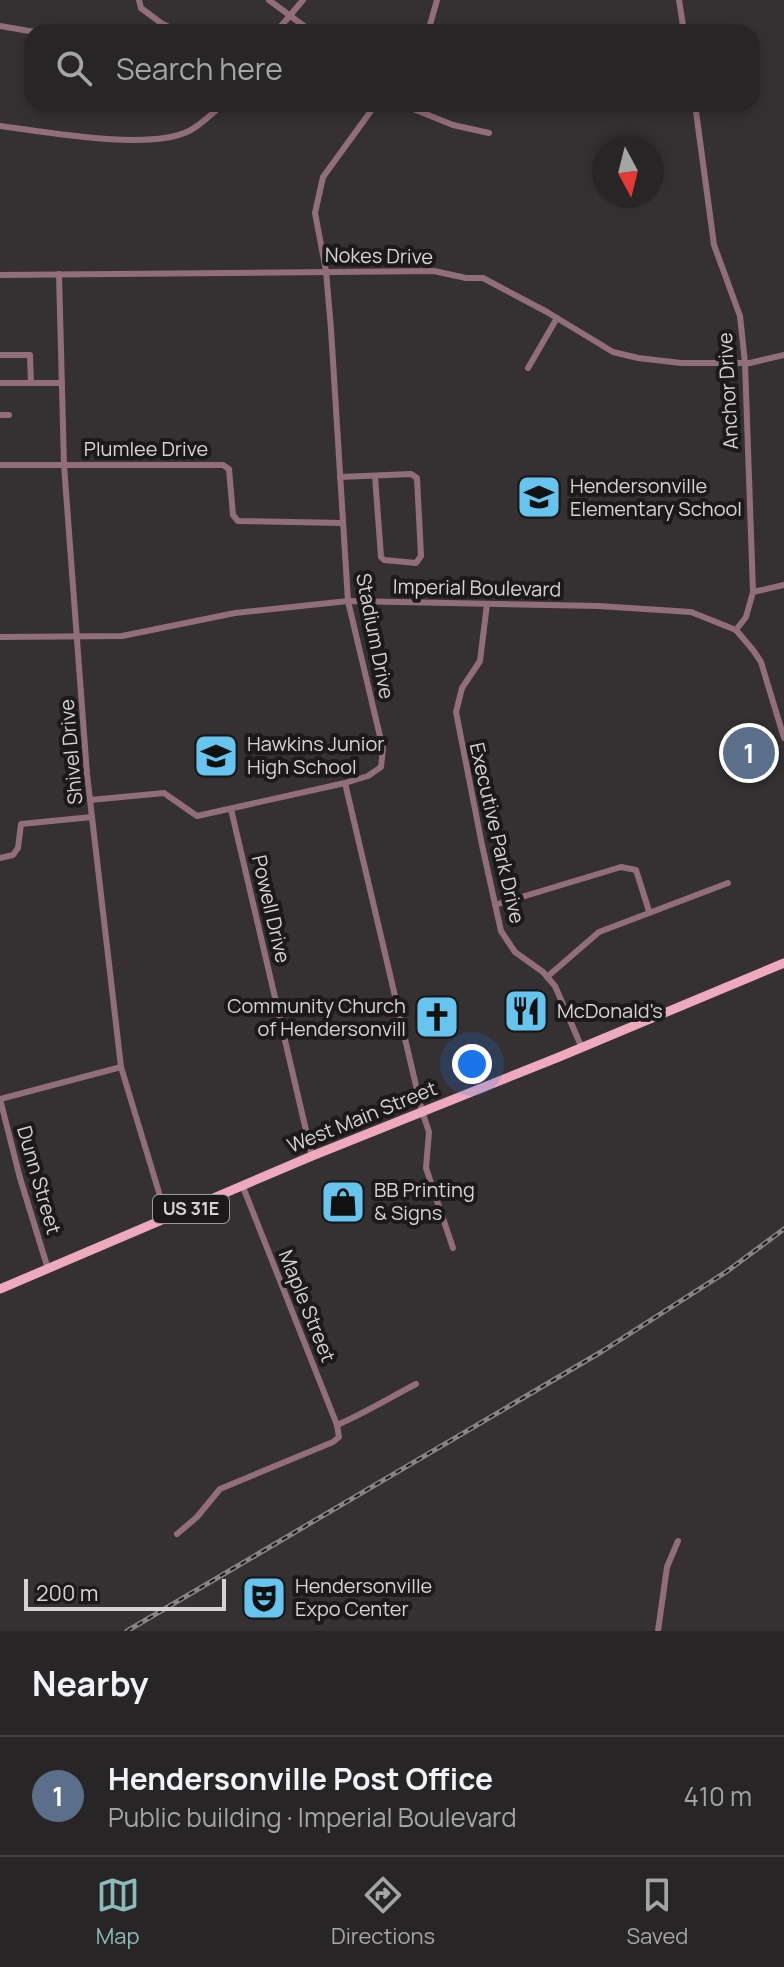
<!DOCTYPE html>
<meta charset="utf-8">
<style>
body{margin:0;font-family:Manrope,sans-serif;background:#343132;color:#f1f3f6}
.compass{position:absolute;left:592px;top:136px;width:72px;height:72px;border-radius:50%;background:#282526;box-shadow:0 4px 12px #0003;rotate:173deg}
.scale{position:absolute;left:24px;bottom:20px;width:202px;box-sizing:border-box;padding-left:8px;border:4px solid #d6d3d4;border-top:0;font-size:22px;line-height:28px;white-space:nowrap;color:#d6d3d4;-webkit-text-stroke:6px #1b191a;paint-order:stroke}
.you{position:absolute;left:472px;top:1064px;width:28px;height:28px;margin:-20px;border:6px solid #fff;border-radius:50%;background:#1a73e8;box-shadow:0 0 0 12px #1a73e833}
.badge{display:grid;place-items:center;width:52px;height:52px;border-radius:50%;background:#8bbbb9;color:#fff;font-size:26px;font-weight:700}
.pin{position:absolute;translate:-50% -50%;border:4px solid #fff;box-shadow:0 2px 8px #0006}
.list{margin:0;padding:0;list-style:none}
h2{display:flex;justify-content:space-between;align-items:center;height:104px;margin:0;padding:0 32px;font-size:34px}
h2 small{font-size:26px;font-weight:400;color:#a5a5a7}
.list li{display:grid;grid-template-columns:52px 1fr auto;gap:24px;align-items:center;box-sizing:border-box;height:120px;padding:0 32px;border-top:2px solid #444243}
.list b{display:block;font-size:30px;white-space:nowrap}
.list p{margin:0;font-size:26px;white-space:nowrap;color:#a5a5a7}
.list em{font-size:26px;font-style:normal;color:#a5a5a7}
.icon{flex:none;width:44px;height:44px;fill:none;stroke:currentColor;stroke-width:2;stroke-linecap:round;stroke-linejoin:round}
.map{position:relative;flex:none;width:784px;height:1631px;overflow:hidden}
.search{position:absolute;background:#282526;box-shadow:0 4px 12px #0003;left:24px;right:24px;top:24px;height:88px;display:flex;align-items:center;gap:20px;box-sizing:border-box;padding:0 28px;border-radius:24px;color:#a5a5a7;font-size:30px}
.sheet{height:224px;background:#282526}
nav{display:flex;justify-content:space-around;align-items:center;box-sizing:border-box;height:112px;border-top:2px solid #444243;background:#282526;font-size:22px;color:#a5a5a7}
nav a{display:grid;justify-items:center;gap:4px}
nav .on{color:#8bbbb9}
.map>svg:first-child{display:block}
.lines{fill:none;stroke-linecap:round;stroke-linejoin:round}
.minor{stroke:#916e79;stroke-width:6}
.primary{stroke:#efa9bf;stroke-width:9}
.rail-casing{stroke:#878485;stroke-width:5}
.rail{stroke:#1b191a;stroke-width:2;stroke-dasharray:6;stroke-linecap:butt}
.labels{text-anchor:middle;stroke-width:8;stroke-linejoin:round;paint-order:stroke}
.shield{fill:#1b191a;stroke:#9e9b9c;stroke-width:2}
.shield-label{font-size:18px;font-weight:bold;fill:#d6d3d4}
.street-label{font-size:20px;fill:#d6d3d4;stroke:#1b191a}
.poi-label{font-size:20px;fill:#d6d3d4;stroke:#1b191a;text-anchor:start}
</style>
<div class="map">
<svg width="784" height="1631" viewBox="0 0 784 1631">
<rect width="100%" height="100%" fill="#353132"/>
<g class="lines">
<g class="minor">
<polyline points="139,0 141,8 161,23 155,32"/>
<polyline points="269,0 312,32"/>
<polyline points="679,0 684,32"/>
<polyline points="161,23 178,32"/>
<polyline points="0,26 35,32"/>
<polyline points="276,32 303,0"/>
<polyline points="428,32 437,0"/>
<polyline points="401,104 453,125 489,133"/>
<polyline points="695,104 714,245 740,316 745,363 753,592 746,617 736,630"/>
<path d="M0 126C46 132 149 151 189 131 201 125 213 113 223 104"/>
<polyline points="59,274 64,465 87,774 121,1067 167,1219"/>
<polyline points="0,275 434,271 466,278 483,278 547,312 613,352 638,358 681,363 750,363 784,355"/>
<polyline points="0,355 30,355 31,383"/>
<polyline points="528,368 557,318"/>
<polyline points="0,383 62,383"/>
<polyline points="0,415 9,415"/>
<polyline points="0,465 223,465 229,469 233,515 238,521 342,523"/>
<polyline points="340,477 411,474 417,478 421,556 416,563 384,560 381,557 375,476"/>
<polyline points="753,592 784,585"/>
<polyline points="487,604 480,661 462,688 456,712 482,845 501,931 515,952 543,972 555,986 582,1048"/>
<polyline points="0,637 122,636 235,613 348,601 599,606 691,612 736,630 753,650 761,662 784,738"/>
<polyline points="345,783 422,1111 429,1132 426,1168 453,1248"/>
<polyline points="90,800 164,793 197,816 345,783 368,776 381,767 383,749 348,601 331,329 326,271 315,213 323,177 376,104"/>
<polyline points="231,809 312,1156"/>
<polyline points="0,858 13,855 18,848 21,824 92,817"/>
<polyline points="495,905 621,867 636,870 649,911"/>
<polyline points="547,977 599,932 728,883"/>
<polyline points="48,1269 20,1178 0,1099 121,1067"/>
<path d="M337 1425C365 1413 389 1398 416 1384"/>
<polyline points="177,1534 197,1517 220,1489 333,1442 339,1437 337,1425 243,1187"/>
<polyline points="658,1631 667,1567 678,1541"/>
</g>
<polyline class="primary" points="0,1289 312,1156 559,1057 784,963"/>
<g class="rail-casing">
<polyline id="rail" points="127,1631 601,1352 726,1272 784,1229"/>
</g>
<use href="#rail" class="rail"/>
</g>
<defs>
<g id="school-square" transform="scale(2.3)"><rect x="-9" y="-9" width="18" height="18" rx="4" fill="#66c4ef" stroke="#1b191a"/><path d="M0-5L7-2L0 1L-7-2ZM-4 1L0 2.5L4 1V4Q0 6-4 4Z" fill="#111"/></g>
<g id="restaurant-square" transform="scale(2.3)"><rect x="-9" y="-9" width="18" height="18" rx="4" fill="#66c4ef" stroke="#1b191a"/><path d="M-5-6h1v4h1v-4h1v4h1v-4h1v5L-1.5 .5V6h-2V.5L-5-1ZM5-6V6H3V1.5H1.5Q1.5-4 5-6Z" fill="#111"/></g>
<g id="church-square" transform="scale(2.3)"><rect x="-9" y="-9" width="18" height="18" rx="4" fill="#66c4ef" stroke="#1b191a"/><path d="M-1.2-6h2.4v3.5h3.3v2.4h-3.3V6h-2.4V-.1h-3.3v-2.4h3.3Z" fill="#111"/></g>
<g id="shop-square" transform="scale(2.3)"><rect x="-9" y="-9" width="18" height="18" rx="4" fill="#66c4ef" stroke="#1b191a"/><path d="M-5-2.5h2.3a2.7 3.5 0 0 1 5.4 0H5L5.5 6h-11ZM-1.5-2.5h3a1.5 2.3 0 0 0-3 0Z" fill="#111"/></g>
<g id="theatre-square" transform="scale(2.3)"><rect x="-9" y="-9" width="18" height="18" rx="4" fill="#66c4ef" stroke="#1b191a"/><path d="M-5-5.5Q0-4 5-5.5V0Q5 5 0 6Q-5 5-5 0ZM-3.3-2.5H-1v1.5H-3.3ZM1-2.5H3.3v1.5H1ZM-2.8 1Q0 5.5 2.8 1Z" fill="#111"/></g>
</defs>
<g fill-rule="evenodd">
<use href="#school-square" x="539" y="497"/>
<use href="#school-square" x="216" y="756"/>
<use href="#restaurant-square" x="526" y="1011"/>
<use href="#church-square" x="437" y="1017"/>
<use href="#shop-square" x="343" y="1202"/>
<use href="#theatre-square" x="264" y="1598"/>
</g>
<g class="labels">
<rect class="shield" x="153" y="1195" width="76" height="28" rx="6"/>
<g class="shield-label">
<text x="191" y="1215">US 31E</text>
</g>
<g class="street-label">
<text transform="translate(379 256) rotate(1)" y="7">Nokes Drive</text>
<text transform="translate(728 391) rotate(-93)" y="7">Anchor Drive</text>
<text x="146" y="456">Plumlee Drive</text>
<text transform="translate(477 588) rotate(1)" y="7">Imperial Boulevard</text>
<text transform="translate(375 636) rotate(79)" y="7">Stadium Drive</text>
<text transform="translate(71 752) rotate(-95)" y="7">Shivel Drive</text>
<text transform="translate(497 833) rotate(77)" y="7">Executive Park Drive</text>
<text transform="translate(271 909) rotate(77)" y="7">Powell Drive</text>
<text transform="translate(362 1117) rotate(-22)" y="7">West Main Street</text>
<text transform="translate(39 1180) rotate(74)" y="7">Dunn Street</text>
<text transform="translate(307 1306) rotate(68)" y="7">Maple Street</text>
</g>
<g class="poi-label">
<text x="570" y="493">Hendersonville<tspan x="570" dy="23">Elementary School</tspan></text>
<text x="247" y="751">Hawkins Junior<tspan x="247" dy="23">High School</tspan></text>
<text x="406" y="1013" text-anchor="end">Community Church<tspan x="406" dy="23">of Hendersonvill</tspan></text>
<text x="557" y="1018">McDonald's</text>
<text x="374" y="1197">BB Printing<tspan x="374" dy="23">&amp; Signs</tspan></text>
<text x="295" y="1593">Hendersonville<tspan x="295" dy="23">Expo Center</tspan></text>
</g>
</g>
</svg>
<svg class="compass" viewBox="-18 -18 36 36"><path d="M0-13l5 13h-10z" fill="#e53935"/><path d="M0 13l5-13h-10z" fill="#a5a5a7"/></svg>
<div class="scale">200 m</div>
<div class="you"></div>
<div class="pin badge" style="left:749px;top:753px;background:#5c6f8a">1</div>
<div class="search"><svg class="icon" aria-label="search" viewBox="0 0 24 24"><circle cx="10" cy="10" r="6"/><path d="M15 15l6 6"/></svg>Search here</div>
</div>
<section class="sheet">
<h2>Nearby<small></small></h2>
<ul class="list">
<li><span class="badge" style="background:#5c6f8a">1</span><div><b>Hendersonville Post Office</b><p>Public building · Imperial Boulevard</p></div><em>410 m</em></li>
</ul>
</section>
<nav>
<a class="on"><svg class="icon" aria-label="map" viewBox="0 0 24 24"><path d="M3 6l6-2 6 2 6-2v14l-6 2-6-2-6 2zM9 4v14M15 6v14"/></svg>Map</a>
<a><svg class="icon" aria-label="directions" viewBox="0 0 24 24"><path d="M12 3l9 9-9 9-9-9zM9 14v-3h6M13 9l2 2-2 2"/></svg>Directions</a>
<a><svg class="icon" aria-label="saved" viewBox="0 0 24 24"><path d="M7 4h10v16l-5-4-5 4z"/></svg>Saved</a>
</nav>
